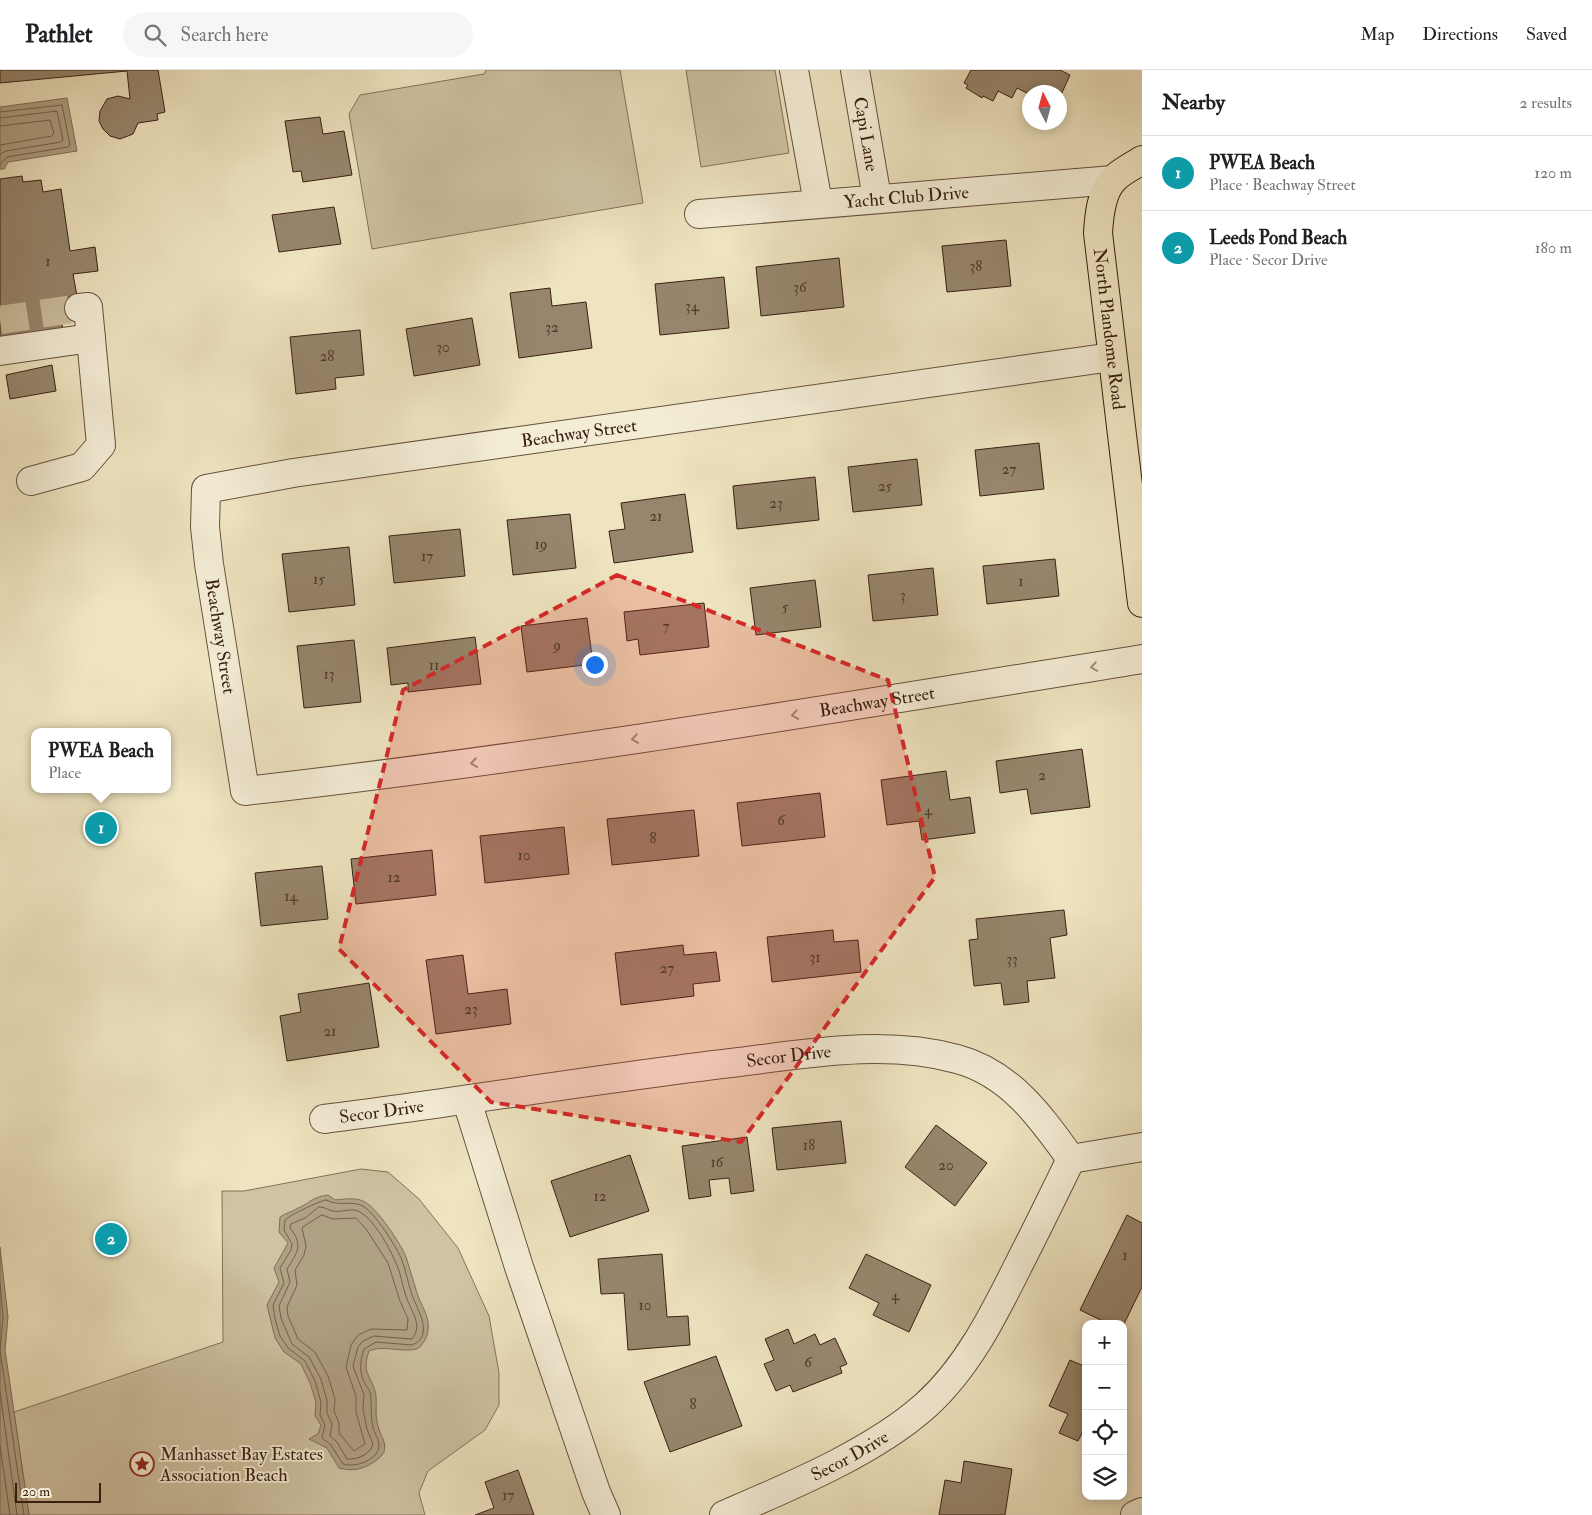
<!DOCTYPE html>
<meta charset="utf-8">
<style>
body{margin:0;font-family:"IM FELL Double Pica",serif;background:#f6f6f6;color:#202124}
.controls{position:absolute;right:15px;bottom:15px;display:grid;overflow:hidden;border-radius:10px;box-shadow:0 2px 12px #0003}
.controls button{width:45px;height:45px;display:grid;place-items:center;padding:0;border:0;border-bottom:1px solid #e0e0e0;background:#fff;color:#202124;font:25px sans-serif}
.compass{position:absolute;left:1022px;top:15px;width:45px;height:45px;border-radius:50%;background:#fff;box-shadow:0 2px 12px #0003;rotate:354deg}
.scale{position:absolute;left:15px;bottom:12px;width:86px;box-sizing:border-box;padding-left:5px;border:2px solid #392013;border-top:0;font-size:14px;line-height:18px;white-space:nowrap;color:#392013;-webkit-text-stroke:4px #f4edd6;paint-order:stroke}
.you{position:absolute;left:594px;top:594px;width:18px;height:18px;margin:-12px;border:4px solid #fff;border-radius:50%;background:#1a73e8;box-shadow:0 0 0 8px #1a73e833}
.badge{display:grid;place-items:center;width:32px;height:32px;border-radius:50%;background:#8f2418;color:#fff;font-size:16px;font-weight:700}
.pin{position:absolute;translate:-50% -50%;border:2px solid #fff;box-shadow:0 1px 5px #0006}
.popup{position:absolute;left:31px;top:658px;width:140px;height:65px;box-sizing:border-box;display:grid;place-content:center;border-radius:10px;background:#fff;filter:drop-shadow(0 1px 4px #0005);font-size:16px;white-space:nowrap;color:#757577}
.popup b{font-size:19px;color:#202124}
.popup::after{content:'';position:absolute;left:50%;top:100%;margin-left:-10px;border:10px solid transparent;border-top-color:#fff}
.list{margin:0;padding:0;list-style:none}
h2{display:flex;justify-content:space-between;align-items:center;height:65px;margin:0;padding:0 20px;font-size:21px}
h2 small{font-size:16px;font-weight:400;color:#757577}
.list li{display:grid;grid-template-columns:32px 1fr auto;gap:15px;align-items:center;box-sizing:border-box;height:75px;padding:0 20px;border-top:1px solid #e0e0e0}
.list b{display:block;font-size:19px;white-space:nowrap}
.list p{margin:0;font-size:16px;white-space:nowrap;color:#757577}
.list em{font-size:16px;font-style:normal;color:#757577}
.icon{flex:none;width:28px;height:28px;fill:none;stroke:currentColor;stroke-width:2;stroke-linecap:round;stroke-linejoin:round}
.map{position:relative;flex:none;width:1142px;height:1445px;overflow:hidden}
header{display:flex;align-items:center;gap:30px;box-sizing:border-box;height:70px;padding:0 25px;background:#fff;border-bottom:1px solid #e0e0e0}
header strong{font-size:24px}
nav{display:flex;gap:28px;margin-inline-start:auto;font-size:18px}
.search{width:350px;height:45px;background:#f6f6f6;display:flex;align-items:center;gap:12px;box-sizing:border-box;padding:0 18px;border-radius:28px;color:#757577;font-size:19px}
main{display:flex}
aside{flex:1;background:#fff}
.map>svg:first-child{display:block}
.green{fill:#cfc3a3;stroke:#84725b}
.water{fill:#b0a185;stroke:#806d57}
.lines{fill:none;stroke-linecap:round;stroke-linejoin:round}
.shore{stroke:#74604c;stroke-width:1}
.building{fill:#97866d;stroke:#392013}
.minor-tunnel{stroke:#cabd9d;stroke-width:28;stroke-dasharray:28 14;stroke-linecap:butt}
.minor-casing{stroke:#66513e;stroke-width:30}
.major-casing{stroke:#392013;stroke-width:30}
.minor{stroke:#f4edd6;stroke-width:28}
.major{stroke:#eee4c0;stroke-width:28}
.oneway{stroke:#a0917e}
.marked{fill:#d62828;fill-opacity:0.2;stroke:#d62828;stroke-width:4;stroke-dasharray:10 6;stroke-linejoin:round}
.labels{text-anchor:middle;stroke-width:4;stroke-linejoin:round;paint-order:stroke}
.number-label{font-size:15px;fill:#503a2a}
.street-label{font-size:18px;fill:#392013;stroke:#f4edd6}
.poi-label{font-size:18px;fill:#392013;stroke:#f4edd6;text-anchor:start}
</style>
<header>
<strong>Pathlet</strong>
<div class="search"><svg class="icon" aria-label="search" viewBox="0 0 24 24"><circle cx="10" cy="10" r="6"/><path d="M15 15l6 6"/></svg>Search here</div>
<nav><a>Map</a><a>Directions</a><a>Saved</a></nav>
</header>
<main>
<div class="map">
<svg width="1142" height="1445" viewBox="0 0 1142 1445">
<rect width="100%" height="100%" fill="#eee4c0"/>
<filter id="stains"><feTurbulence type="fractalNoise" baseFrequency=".004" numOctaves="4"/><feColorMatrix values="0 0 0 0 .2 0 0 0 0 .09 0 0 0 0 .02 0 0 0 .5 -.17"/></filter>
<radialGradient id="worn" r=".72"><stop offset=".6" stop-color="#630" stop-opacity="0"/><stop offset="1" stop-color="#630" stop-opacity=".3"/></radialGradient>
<g class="green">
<polygon points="486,0 620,0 643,133 372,179 349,44 360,25 484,4"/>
<polygon points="686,0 775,0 789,83 701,97"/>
<polygon points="361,1099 388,1102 419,1129 458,1178 489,1246 499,1303 499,1335 485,1360 428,1401 419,1423 425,1445 29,1445 14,1342 223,1272 222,1121 244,1121"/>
</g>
<g class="water">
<polygon points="67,28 77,81 8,92 4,99 0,99 0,37"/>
<path d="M328 1125 335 1130C345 1129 356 1127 365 1132 377 1138 401 1174 406 1187 410 1199 413 1211 417 1223 421 1236 430 1246 428 1260 428 1266 424 1272 420 1277 411 1285 383 1274 369 1281 362 1302 369 1303 375 1321 378 1330 374 1345 378 1356 380 1365 387 1372 384 1382 381 1388 374 1392 369 1395 359 1400 351 1401 339 1398L327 1378 309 1369 318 1364 321 1355 315 1346 316 1332 310 1313 301 1294 284 1282 275 1268 267 1235 279 1212 274 1198 288 1173 279 1162 280 1147C286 1143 292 1142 298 1138 312 1132 312 1127 328 1125Z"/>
<polygon points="0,1177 8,1247 5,1280 29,1445 0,1445"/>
</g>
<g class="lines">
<g class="shore">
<polyline points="0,42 62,35 70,75 68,77 7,87 0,94"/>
<polyline points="0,48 57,41 63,70 61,72 6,81 0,84"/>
<polyline points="0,56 50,50 54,63 52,66 0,75"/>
<path d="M326 1130C340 1137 351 1130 363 1136 374 1142 396 1176 401 1188 406 1200 408 1213 412 1225 417 1239 435 1266 412 1275L376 1272 364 1279C360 1291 359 1300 364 1312 366 1316 369 1319 370 1322 372 1330 370 1346 373 1357 374 1363 379 1369 379 1375 379 1390 355 1398 343 1394L331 1375 322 1368 325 1355 320 1345 321 1332 315 1311 305 1291 288 1278 280 1266 275 1249 273 1235 284 1213 280 1198 291 1180 292 1174 284 1160 285 1150C290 1145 319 1131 326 1130Z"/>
<path d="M319 1137C326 1137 327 1140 333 1141 342 1143 352 1137 360 1142 374 1150 388 1175 394 1189 401 1201 402 1216 407 1229 412 1242 423 1256 412 1269L374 1266 363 1271 358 1277 353 1296 364 1325 363 1339 367 1359 373 1374C371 1384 357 1390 347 1389L337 1372 330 1366 332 1354 327 1343V1331L321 1309 309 1287 292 1274 281 1248 279 1236 290 1212 287 1199C297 1183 304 1175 290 1158L291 1154 305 1148Z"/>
<polygon points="322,1145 333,1149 356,1148 366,1159 388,1193 400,1231 408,1249 407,1260 371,1259 358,1265 351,1275 346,1297 356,1326 356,1342 365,1374 354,1381 339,1363 339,1353 334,1341 335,1329 328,1306 315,1282 298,1269 288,1246 287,1237 297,1215 295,1200 304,1185 306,1176 302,1158"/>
<polyline points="0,1212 3,1247 0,1280 24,1445"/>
<polyline points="0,1322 17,1445"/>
<polyline points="0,1376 10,1445"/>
</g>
</g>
<g class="building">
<polygon points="0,0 158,0 165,42 157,44 158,50 138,53 133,64 120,69 110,66 103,59 99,51 100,41 107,29 118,26 130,29 127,1 0,13"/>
<polygon points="971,0 1060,0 1070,5 1060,27 1060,22 1027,23 1017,18 1012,28 998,21 993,31 983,26 982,28 966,18 968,15 964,13"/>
<polygon points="320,47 323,64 344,61 352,105 303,112 301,101 293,102 285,51"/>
<polygon points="22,106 23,112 41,110 43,122 61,119 70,181 95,177 98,201 73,204 81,248 61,250 64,264 0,272 0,109"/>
<polygon points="334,137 341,174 279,182 272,145"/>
<polygon points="1006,170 1011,216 947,222 942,176"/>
<polygon points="839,188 844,237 761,246 756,197"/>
<polygon points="724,207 729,258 660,265 655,214"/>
<polygon points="550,218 552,236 586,232 592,278 519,288 510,223"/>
<polygon points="472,248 480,295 414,306 406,259"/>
<polygon points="360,260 364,305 335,308 336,319 296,324 290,267"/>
<polygon points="52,295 56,321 10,329 6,305"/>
<polygon points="1039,373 1044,419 980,426 975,380"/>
<polygon points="917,389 922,435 853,442 848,397"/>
<polygon points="815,407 819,450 737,459 733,416"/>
<polygon points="685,424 693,482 614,493 609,461 625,459 621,433"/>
<polygon points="570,444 576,498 513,505 507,450"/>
<polygon points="460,459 465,506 394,513 389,466"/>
<polygon points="349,477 355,535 289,542 282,484"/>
<polygon points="1055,489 1059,526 987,534 983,496"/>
<polygon points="933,498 938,545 873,551 868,505"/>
<polygon points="815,510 821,557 756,565 750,518"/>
<polygon points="704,533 709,577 640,585 638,569 627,571 624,542"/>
<polygon points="587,548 593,594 527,602 521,556"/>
<polygon points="475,567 481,614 408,622 408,613 391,615 387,578"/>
<polygon points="354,570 361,632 304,638 297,576"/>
<polygon points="1082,679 1090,737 1031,744 1027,719 1000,723 996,691"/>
<polygon points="946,701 950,730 970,727 975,763 922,770 919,751 887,755 881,710"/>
<polygon points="820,723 825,767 742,776 737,733"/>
<polygon points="694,740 699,786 612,795 607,749"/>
<polygon points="564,757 569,804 485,813 480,766"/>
<polygon points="432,780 436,825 356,834 351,789"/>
<polygon points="322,796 328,849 261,856 255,803"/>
<polygon points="1064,840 1067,865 1050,868 1055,908 1027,911 1029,932 1004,935 1001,913 974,916 969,870 978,869 976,849"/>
<polygon points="833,860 834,872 858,870 861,902 772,912 767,867"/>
<polygon points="683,875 684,885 716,882 720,911 693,914 694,926 621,935 615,883"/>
<polygon points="463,885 468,924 507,919 511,954 436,964 426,890"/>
<polygon points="369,913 379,977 287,991 280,946 301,942 298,924"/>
<polygon points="841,1051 846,1093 777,1100 772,1058"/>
<polygon points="936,1055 987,1093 955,1136 905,1097"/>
<polygon points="747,1067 754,1121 731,1124 729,1108 709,1110 711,1126 689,1129 682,1076"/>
<polygon points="630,1085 649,1141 570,1167 551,1111"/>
<polygon points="1127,1145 1142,1153 1142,1217 1123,1256 1123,1254 1109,1254 1080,1240"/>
<polygon points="662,1184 667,1247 688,1246 690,1275 628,1280 624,1223 601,1224 598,1189"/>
<polygon points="866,1184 931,1215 909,1262 873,1245 879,1233 849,1218"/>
<polygon points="788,1259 794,1274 815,1264 820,1275 835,1268 847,1294 840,1297 842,1303 793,1322 790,1315 776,1321 764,1294 774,1290 765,1269"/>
<polygon points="716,1286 742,1356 670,1382 644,1312"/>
<polygon points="1070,1290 1086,1297 1086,1355 1078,1371 1059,1363 1068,1344 1049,1336"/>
<polygon points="964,1391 1012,1399 1005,1445 939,1445 945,1410 961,1413"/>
<polygon points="518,1400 534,1445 475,1445 494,1438 485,1412"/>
</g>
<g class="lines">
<polyline class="minor-tunnel" points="0,250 79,238"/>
<g class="minor-casing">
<g id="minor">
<polyline points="794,0 818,133"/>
<path id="s1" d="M855 0 877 128"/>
<path id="s2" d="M699 144 1113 110"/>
<polyline points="0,281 91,268"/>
<path id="s3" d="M1112 287 293 403 206 419 205 457 209 494 245 721C546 687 844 637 1142 589"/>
<polyline points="31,411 82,397 101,375 88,237 79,238"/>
<polyline points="467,1031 519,1197 596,1422 606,1445"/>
<path id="s4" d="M324 1049C460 1032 595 1009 731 993 806 984 883 969 957 989 1010 1003 1041 1047 1071 1089L1142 1077"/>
<path id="s5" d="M724 1445C789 1417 874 1382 926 1335 968 1297 994 1244 1019 1194 1037 1159 1054 1124 1071 1089"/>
<polyline points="1135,1445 1142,1442"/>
</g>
</g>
<g class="major-casing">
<g id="major">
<path id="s6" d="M1142 90C1133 96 1120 102 1113 110 1101 123 1099 146 1098 163L1142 533"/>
</g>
</g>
<use href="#minor" class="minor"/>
<use href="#major" class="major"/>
</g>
<defs><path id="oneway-chevron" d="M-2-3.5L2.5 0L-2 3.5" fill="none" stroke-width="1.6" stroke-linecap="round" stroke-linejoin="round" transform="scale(1.25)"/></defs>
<g class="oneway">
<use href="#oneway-chevron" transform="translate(1094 597) rotate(171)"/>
<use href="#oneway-chevron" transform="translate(795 645) rotate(171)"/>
<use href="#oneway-chevron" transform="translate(635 669) rotate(172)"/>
<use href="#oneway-chevron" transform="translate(474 693) rotate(172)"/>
</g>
<path class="marked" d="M617 505 888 610 935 807 741 1072 491 1032 339 879 403 620Z"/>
<defs>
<g id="sight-ring" transform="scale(1.25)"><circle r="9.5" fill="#f4edd6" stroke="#8f2418" stroke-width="1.5"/><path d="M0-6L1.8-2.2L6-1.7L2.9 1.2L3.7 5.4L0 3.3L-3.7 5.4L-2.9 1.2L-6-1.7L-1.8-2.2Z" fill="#8f2418"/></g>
</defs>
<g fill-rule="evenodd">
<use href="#sight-ring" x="142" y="1394"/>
</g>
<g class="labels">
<g class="number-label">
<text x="48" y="196">1</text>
<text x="976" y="201">38</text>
<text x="800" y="222">36</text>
<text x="692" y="241">34</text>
<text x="552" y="262">32</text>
<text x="443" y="282">30</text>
<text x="327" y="291">28</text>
<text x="1009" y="404">27</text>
<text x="885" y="421">25</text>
<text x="776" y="438">23</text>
<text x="656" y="451">21</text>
<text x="541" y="479">19</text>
<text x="427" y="491">17</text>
<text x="319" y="514">15</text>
<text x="1021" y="516">1</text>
<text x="903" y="530">3</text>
<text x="785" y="542">5</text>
<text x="666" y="561">7</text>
<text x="557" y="580">9</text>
<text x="434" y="600">11</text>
<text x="329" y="609">13</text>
<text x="1042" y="710">2</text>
<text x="928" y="745">4</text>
<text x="781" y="755">6</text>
<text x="653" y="773">8</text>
<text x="524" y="790">10</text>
<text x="394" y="812">12</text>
<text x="291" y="831">14</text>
<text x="815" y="892">31</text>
<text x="1012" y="894">33</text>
<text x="667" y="903">27</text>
<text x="471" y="944">23</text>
<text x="330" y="966">21</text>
<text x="809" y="1080">18</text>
<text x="717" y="1097">16</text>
<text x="946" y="1100">20</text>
<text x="600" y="1131">12</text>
<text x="1125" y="1190">1</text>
<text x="895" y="1230">4</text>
<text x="645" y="1240">10</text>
<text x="808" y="1297">6</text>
<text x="693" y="1339">8</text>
<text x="508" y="1430">17</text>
</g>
<g class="street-label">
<text dy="6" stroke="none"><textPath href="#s1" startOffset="65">Capi Lane</textPath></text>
<text dy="6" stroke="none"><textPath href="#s2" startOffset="208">Yacht Club Drive</textPath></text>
<text dy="6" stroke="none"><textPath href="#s6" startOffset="188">North Plandome Road</textPath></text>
<text transform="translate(579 363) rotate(-8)" y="6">Beachway Street</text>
<text dy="6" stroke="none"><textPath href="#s3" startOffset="1064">Beachway Street</textPath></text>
<text dy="6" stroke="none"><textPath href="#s3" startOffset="1859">Beachway Street</textPath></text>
<text dy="6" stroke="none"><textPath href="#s4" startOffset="469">Secor Drive</textPath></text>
<text dy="6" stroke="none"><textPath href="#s4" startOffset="58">Secor Drive</textPath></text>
<text dy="6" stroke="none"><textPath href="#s5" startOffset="139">Secor Drive</textPath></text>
</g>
<g class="poi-label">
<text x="160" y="1390">Manhasset Bay Estates<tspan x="160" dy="21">Association Beach</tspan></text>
</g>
</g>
<rect width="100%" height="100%" filter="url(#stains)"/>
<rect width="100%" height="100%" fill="url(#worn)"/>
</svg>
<div class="controls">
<button>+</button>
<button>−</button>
<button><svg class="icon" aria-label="locate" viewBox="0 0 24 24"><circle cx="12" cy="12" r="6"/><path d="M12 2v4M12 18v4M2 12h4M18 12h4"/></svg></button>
<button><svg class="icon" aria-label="layers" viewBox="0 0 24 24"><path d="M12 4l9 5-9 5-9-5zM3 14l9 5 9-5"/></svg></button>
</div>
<svg class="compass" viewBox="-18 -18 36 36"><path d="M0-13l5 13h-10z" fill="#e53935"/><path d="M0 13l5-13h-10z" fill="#757577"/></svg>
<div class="scale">20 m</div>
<div class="you"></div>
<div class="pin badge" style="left:101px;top:758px;background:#0f9aa8">1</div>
<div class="popup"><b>PWEA Beach</b>Place</div>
<div class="pin badge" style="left:111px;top:1169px;background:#0f9aa8">2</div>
</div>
<aside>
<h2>Nearby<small>2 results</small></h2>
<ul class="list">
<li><span class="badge" style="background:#0f9aa8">1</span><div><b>PWEA Beach</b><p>Place · Beachway Street</p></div><em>120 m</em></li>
<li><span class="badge" style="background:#0f9aa8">2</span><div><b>Leeds Pond Beach</b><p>Place · Secor Drive</p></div><em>180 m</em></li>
</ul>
</aside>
</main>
